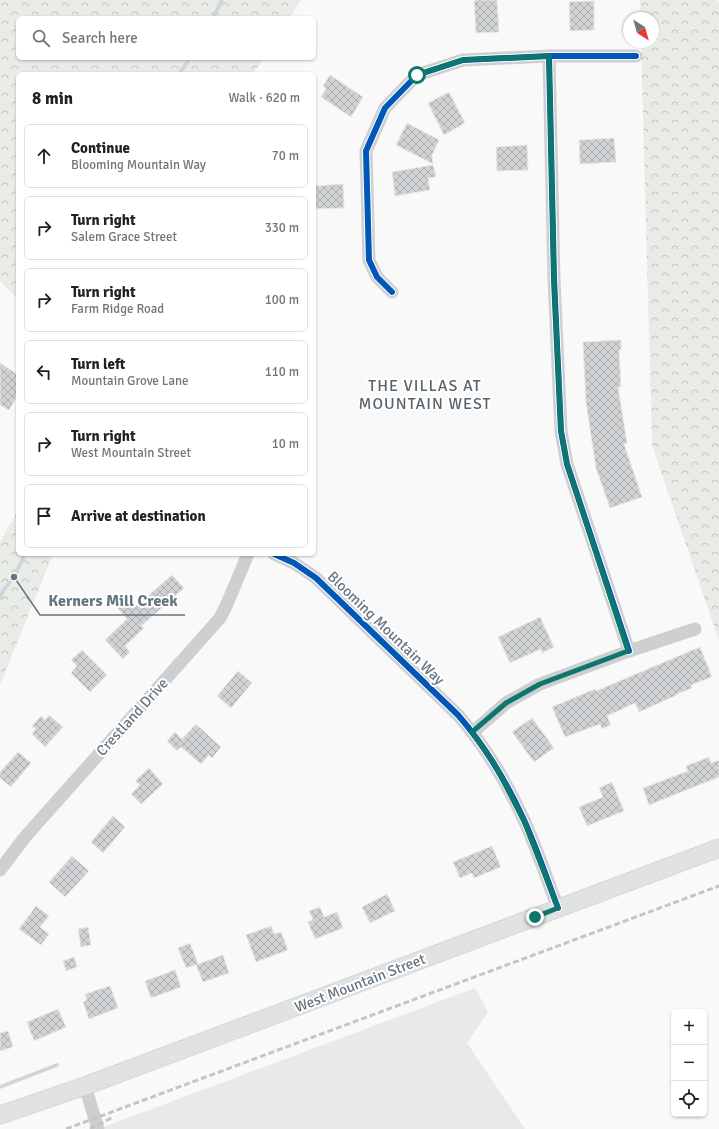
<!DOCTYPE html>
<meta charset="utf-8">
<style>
body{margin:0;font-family:Signika,sans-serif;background:#f6f6f6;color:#202124}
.controls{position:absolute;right:12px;bottom:12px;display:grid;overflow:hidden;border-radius:6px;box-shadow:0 1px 3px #0004}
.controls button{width:36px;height:36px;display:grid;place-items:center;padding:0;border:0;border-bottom:1px solid #e0e0e0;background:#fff;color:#202124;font:20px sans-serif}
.compass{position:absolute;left:623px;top:12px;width:36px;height:36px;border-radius:50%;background:#fff;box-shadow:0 1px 3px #0004;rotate:143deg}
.stop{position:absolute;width:12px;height:12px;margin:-9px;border:3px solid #0f766e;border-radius:50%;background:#fff}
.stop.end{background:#0f766e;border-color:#fff;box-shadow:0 1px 4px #0008}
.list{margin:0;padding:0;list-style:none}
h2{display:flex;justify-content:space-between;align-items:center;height:52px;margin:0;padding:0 16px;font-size:17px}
h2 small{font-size:13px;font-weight:400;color:#757577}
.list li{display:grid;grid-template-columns:26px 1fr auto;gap:12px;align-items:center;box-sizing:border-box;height:64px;margin:0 8px 8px;padding:0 8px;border:1px solid #e0e0e0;border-radius:6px}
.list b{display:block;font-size:15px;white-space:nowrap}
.list p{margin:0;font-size:13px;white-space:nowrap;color:#757577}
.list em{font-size:13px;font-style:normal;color:#757577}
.icon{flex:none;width:22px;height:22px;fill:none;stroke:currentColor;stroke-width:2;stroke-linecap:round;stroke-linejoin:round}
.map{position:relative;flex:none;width:719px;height:1129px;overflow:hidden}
.search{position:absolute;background:#fff;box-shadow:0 1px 3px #0004;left:16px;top:16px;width:300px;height:44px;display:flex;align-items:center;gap:10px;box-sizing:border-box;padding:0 14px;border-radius:6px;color:#757577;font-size:15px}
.panel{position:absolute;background:#fff;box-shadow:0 1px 3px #0004;left:16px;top:72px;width:300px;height:484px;border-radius:6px}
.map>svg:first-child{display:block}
.built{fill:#e8e9e9}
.forest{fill:url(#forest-crowns)}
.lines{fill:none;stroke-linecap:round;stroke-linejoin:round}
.stream{stroke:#ced6d9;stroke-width:3.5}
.building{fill:url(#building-cross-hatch);stroke:#e8e8e8}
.major-casing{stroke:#d5d6d7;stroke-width:19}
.minor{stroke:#cecfd0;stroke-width:13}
.major{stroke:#e1e2e2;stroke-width:17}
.rail{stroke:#c3c5c6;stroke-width:3;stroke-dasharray:6 3;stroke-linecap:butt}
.cycleway-casing{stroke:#fff;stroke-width:8}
.cycleway{stroke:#0057b8;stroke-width:6}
.route{stroke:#0f766e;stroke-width:5}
.labels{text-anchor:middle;stroke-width:4;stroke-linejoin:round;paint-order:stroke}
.street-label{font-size:15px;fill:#657683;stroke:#fff}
.neighbourhood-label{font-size:16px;letter-spacing:1px;fill:#57646e;stroke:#fff}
.leader{fill:none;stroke:#657683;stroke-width:1.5}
.callout-dot{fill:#657683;stroke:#fff;stroke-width:1.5}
.callout-label{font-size:16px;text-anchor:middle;font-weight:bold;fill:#657683;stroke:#fff;stroke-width:4;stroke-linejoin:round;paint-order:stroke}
</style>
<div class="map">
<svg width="719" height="1129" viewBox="0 0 719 1129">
<defs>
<pattern id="forest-crowns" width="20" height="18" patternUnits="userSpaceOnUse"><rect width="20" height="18" fill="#e8ebe6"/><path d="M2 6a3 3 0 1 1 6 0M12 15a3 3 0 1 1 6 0" fill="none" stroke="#c0c3c0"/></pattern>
<pattern id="building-cross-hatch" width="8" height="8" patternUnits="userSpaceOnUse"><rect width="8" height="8" fill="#d0d2d3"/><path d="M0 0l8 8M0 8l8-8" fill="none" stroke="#acafb1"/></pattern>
</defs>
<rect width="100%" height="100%" fill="#f9f9f9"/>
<polygon class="built" points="475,988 488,1012 467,1043 525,1129 98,1129"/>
<g class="forest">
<polygon points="0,0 301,0 289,18 18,18 18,58 264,58 253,74 18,74 18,299 0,281"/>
<polygon points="640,0 717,0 719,2 719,641 652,445 641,42 653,42 653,18 641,18"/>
<polygon points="18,510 18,554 53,554 0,685 0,542"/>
</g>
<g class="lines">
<g class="stream">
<polyline points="213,18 222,0"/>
<polyline points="179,74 190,58"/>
<polyline points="0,598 3,591 14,577 25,554"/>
<polyline points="0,1087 57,1065"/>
</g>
</g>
<g class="building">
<polygon points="474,0 497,0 499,32 476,33"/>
<polygon points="594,1 594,30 570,31 569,2"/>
<polygon points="330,75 363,97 351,117 321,97 326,89 323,86"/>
<polygon points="449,92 465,123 444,135 428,103"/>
<polygon points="407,123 439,140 432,155 433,164 396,145"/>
<polygon points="614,138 616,162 580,164 579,140"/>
<polygon points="527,145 528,170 497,171 496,147"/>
<polygon points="433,165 436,177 428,178 430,190 395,196 392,172"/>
<polygon points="343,184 344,208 314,209 314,186"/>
<polygon points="621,340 621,350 619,350 621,387 618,387 627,443 624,444 642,497 610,508 596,468 586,403 583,342"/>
<polygon points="0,363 18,375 18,395 9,410 0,405"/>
<polygon points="172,575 184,588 141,626 144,628 125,646 130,652 123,659 105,640 127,619 113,602 124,593 135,607"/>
<polygon points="540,617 554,647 542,653 541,649 510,663 498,637"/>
<polygon points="700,647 712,677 691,685 692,688 677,694 677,695 639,712 635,703 607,716 611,725 602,729 600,724 565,737 552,707 595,689 596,691"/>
<polygon points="82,650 107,675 90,692 71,673 77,666 71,660"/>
<polygon points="238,671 252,683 231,708 217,696"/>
<polygon points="49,715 63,727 45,747 32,734 36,729 32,726 41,716 45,720"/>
<polygon points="532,718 554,748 534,762 512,732"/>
<polygon points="196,724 221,747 212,758 209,755 201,764 181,747 177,751 167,741 175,732 182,739"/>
<polygon points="18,752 31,763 11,787 0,778 0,772"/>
<polygon points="709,757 711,763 719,760 719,777 649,805 643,788 688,771 686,766"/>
<polygon points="149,768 163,784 141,804 131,794 140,785 135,781"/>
<polygon points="612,782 624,811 587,826 579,807 603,797 599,788"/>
<polygon points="113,816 125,827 103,853 91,842"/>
<polygon points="492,846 501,867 474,878 472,873 460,878 453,862"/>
<polygon points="72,856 89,871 65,897 49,882"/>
<polygon points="387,894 395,911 370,923 362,907"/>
<polygon points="36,906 49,916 40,927 49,934 41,945 19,929"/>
<polygon points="320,907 324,917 337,912 343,928 315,939 308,922 313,920 309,911"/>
<polygon points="271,926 274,934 281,932 288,950 256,962 246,935"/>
<polygon points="88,927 91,945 81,947 78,929"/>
<polygon points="190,943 198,964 186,968 178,948"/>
<polygon points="223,955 229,973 203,982 196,965"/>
<polygon points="74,957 77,967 66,971 63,961"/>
<polygon points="175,970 181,987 151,998 145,981"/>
<polygon points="110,986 118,1008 89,1019 83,1002 87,1000 85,994"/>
<polygon points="58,1009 66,1027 34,1041 27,1022"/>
<polygon points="8,1031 13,1047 0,1051 0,1033"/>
</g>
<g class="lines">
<g class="major-casing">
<polyline id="major" points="0,1115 85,1086 719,848"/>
</g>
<g class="minor">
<polyline points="549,56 554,279 561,431 567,464 629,651"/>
<polyline points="392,292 377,277 369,260 366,151 385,108 417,75 463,60 549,56 636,56"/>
<path d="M274 554 294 563 316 578 458 715C485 746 507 783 524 820 537 849 547 879 558 908"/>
<polyline points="473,732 506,703 540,684 629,651 695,629"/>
<polyline points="0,870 25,837 220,618 227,604 248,554"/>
<polyline points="85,1086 98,1129"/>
</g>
<use href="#major" class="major"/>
<g class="rail">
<polyline points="66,1129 719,886"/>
<polyline points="90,1129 113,1117"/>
</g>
<g class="cycleway-casing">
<g id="cycleway">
<polyline points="549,56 554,279 561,431 567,464 629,651"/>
<polyline points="392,292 377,277 369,260 366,151 385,108 417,75 463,60 549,56 636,56"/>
<path d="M274 554 294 563 316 578 458 715C485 746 507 783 524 820 537 849 547 879 558 908"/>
</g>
</g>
<use href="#cycleway" class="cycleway"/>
</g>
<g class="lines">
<polyline class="route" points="417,75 463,60 549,56 554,279 561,431 567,464 628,651 540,684 506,703 472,732 494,763 524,821 558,908 535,917"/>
</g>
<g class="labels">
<g class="street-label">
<text transform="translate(386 628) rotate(44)" y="5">Blooming Mountain Way</text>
<text transform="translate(132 717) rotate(-48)" y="5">Crestland Drive</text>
<text transform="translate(360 983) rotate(-21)" y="5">West Mountain Street</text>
</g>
<g class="neighbourhood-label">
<text x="425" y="391">THE VILLAS AT<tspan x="425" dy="18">MOUNTAIN WEST</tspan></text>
</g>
</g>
<path class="leader" d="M14 577L40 615H185"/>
<circle class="callout-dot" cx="14" cy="577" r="4"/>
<g class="callout-label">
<text x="113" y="606">Kerners Mill Creek</text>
</g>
</svg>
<div class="controls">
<button>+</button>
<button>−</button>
<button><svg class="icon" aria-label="locate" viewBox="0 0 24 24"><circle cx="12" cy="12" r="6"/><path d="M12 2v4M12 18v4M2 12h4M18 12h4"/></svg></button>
</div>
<svg class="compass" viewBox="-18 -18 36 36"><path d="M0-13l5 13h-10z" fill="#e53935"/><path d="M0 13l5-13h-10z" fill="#757577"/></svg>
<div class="stop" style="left:417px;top:75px"></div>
<div class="stop end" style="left:535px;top:917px"></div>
<div class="search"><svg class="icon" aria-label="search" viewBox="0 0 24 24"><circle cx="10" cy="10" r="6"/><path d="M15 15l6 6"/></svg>Search here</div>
<section class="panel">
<h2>8 min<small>Walk · 620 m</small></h2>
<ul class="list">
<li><svg class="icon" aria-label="ahead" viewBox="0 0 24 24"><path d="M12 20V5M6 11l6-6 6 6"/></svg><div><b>Continue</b><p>Blooming Mountain Way</p></div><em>70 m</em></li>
<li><svg class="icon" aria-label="right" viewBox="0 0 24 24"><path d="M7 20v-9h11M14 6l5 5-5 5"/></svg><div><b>Turn right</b><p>Salem Grace Street</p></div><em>330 m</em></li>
<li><svg class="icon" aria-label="right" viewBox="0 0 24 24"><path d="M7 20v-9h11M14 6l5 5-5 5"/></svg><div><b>Turn right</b><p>Farm Ridge Road</p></div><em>100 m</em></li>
<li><svg class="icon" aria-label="left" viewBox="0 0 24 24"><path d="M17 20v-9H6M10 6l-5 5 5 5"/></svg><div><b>Turn left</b><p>Mountain Grove Lane</p></div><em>110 m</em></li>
<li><svg class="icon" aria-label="right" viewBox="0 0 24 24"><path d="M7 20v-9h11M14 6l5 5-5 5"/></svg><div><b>Turn right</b><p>West Mountain Street</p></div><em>10 m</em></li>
<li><svg class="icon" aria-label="arrive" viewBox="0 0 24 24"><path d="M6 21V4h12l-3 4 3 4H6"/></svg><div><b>Arrive at destination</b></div></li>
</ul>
</section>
</div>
